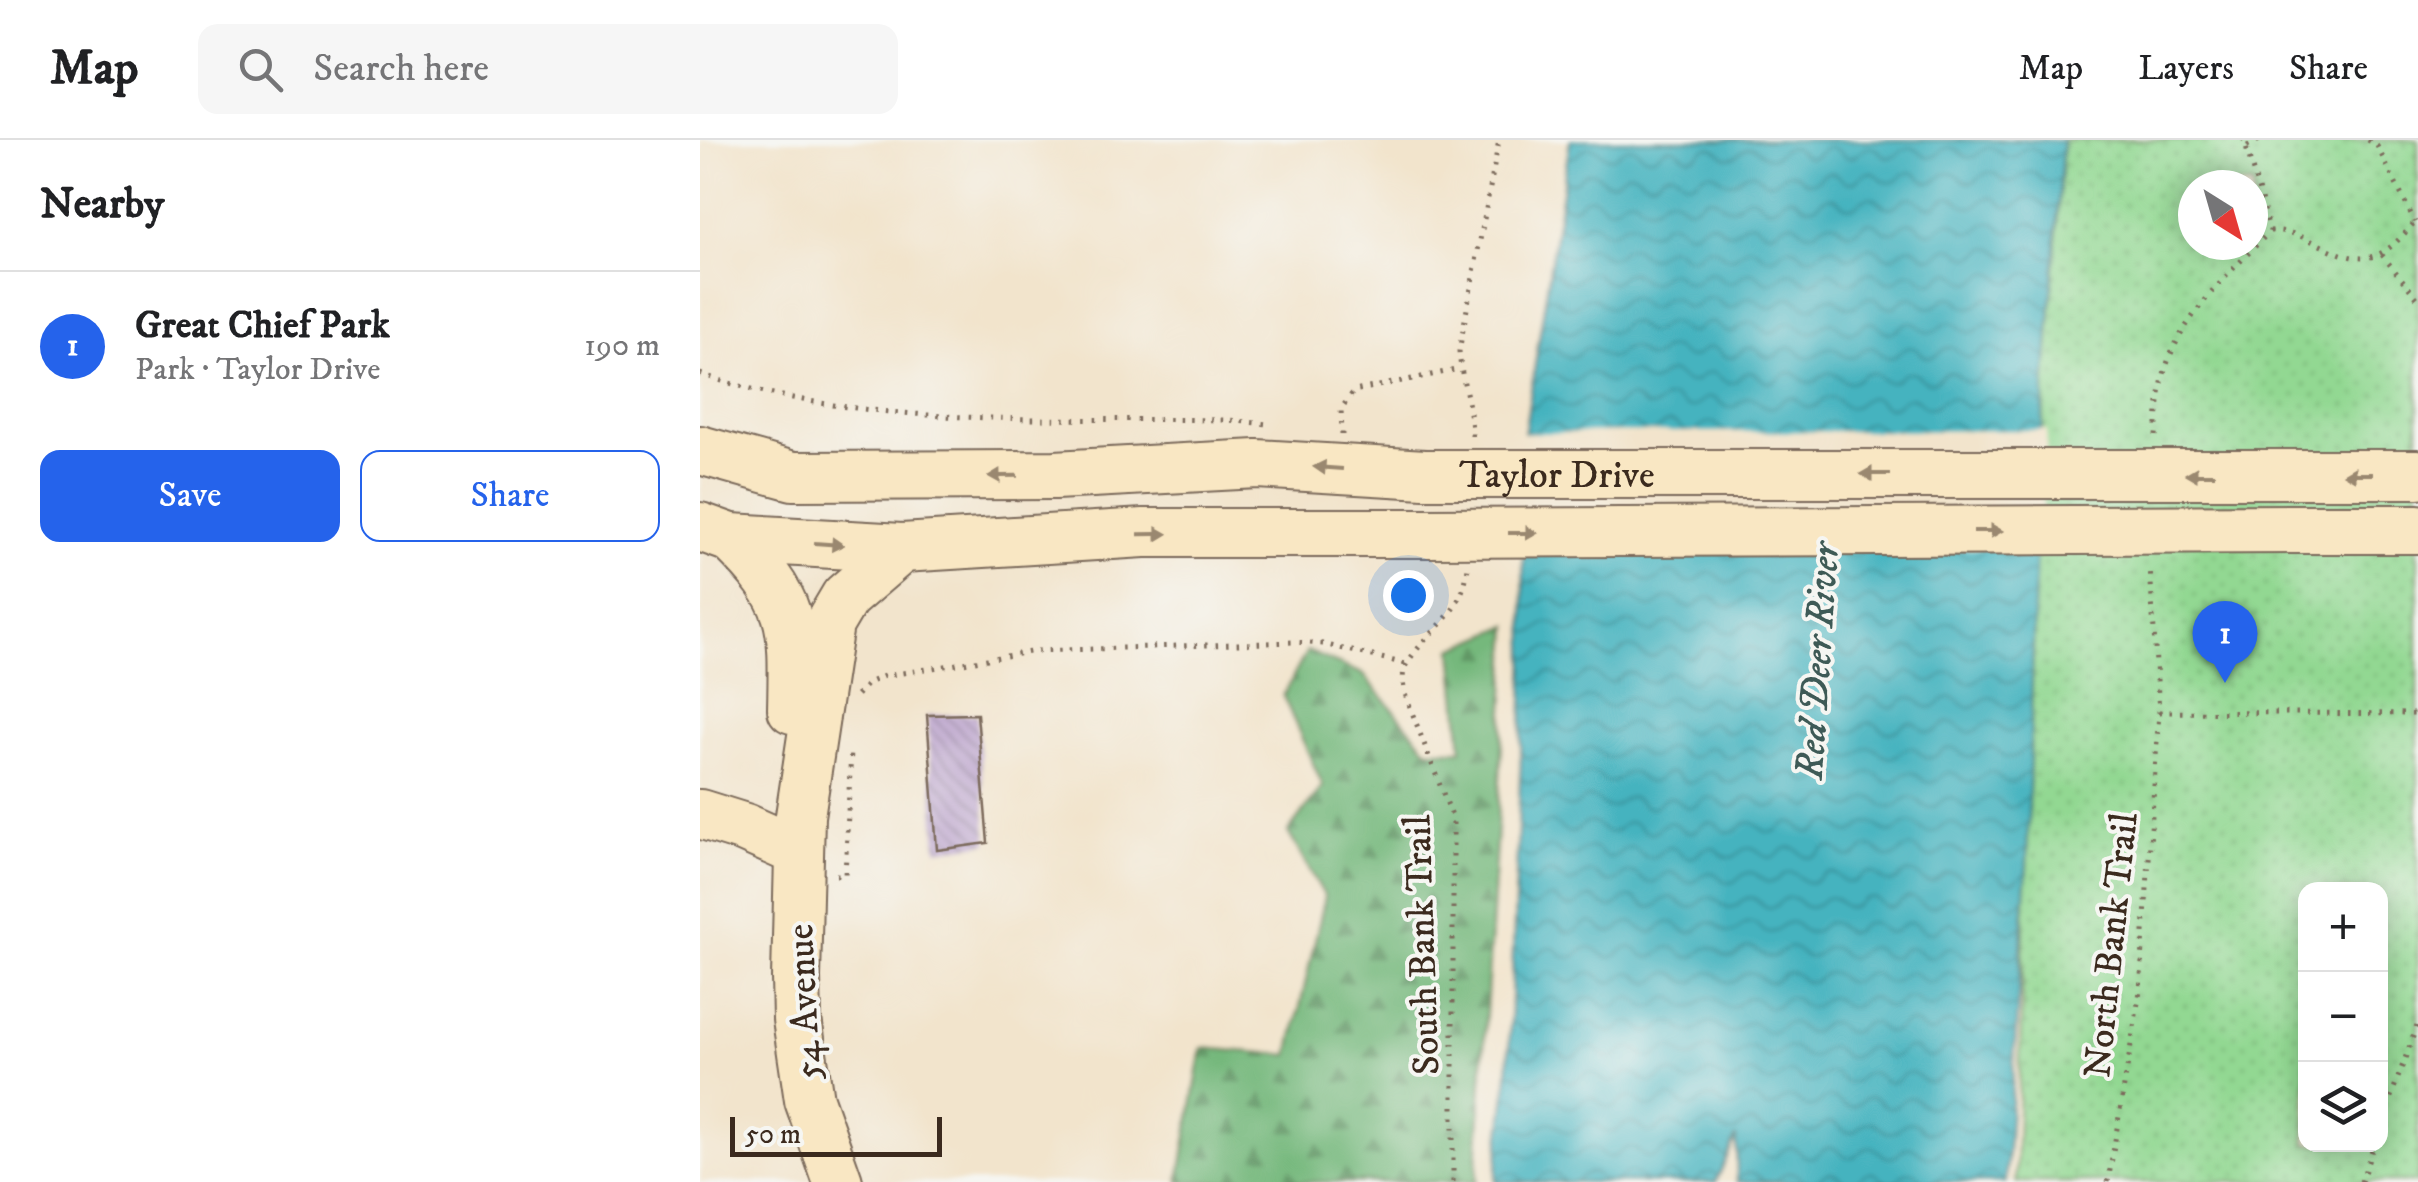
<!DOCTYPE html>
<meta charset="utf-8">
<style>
body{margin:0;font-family:"IM FELL DW Pica",serif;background:#f6f6f6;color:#202124}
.controls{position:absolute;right:30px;bottom:30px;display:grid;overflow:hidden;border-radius:20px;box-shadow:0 5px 25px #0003}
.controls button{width:90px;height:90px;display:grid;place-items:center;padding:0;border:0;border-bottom:2px solid #e0e0e0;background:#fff;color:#202124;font:50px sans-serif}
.compass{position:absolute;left:1478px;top:30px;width:90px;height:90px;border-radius:50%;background:#fff;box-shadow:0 5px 25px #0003;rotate:143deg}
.scale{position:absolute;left:30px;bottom:25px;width:212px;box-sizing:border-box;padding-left:10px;border:5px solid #3b2a1e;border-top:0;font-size:28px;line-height:35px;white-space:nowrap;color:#3b2a1e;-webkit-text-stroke:8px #f6f6f2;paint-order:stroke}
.you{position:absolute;left:708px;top:455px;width:35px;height:35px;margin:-25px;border:8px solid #fff;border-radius:50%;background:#1a73e8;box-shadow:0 0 0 15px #1a73e833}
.badge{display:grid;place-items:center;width:65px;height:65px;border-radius:50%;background:#2563eb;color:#fff;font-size:32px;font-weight:700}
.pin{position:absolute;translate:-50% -82px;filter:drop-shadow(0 2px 5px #0008)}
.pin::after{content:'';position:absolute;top:52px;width:35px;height:30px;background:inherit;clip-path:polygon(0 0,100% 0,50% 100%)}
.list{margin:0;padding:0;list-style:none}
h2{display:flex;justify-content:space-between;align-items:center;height:130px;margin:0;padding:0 40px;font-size:42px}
h2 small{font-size:32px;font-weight:400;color:#757577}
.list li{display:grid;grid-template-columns:65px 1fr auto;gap:30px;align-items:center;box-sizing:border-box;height:150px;padding:0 40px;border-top:2px solid #e0e0e0}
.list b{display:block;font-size:38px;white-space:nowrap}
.list p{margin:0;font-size:32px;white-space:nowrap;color:#757577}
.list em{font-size:32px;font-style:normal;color:#757577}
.actions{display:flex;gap:20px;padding:30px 40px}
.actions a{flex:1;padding:22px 0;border:2px solid #2563eb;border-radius:20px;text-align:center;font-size:35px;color:#2563eb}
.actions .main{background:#2563eb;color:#fff}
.icon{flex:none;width:55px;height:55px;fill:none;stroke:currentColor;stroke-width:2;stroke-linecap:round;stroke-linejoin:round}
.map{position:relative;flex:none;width:1718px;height:1042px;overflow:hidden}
header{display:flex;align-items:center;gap:60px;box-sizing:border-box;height:140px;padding:0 50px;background:#fff;border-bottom:2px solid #e0e0e0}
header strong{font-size:48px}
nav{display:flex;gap:55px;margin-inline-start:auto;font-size:35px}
.search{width:700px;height:90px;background:#f6f6f6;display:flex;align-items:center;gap:25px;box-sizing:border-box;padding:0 35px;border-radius:20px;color:#757577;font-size:38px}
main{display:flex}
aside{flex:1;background:#fff}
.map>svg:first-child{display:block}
.forest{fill:url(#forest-firs);stroke:#58714d;stroke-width:2.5}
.park{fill:url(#park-dots);stroke:#668158;stroke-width:2.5;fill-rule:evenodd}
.water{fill:url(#water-waves);stroke:#406e6e;stroke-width:2.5}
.pier{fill:#f2e4cc}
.building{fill:url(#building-back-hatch)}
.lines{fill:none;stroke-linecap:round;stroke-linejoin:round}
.secondary-casing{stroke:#7b6b5b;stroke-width:52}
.path{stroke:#7b6b5b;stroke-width:5;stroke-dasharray:2.5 8;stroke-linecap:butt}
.secondary{stroke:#f9e7c3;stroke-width:48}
.secondary-bridge-casing{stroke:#7b6b5b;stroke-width:52;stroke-linecap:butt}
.secondary-bridge{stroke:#f9e7c3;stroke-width:48}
.oneway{fill:#9a8870}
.labels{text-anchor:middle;stroke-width:8;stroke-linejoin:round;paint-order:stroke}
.street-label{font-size:38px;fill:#3b2a1e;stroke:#f6f6f2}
.water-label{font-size:40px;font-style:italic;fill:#3e5a56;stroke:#f6f6f2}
</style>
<header>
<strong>Map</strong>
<div class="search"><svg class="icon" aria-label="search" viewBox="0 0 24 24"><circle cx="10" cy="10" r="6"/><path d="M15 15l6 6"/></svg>Search here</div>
<nav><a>Map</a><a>Layers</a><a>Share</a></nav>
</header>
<main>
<aside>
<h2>Nearby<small></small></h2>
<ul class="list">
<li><span class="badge">1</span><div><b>Great Chief Park</b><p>Park · Taylor Drive</p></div><em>190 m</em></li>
</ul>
<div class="actions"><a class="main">Save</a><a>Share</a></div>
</aside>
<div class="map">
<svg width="1718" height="1042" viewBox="0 0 1718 1042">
<defs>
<pattern id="forest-firs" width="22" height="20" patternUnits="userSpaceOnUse" patternTransform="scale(2.5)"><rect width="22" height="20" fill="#75b87c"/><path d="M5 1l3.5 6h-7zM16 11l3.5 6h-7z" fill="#619665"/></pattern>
<pattern id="park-dots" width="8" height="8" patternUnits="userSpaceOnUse" patternTransform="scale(2.5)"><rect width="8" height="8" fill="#92d892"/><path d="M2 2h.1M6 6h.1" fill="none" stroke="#7fba7d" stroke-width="1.8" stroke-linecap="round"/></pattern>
<pattern id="water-waves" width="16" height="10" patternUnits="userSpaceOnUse" patternTransform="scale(2.5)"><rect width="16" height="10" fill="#44b3bf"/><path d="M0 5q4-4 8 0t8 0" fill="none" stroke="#3a929b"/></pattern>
<pattern id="building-back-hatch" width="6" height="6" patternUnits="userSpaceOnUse" patternTransform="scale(2.5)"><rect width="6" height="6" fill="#bba3cc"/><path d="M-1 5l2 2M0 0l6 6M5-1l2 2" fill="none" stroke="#9985a5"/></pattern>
</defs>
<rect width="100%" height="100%" fill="#f6f6f2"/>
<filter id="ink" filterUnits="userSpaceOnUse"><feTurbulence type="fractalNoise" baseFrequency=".01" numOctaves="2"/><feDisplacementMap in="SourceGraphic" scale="20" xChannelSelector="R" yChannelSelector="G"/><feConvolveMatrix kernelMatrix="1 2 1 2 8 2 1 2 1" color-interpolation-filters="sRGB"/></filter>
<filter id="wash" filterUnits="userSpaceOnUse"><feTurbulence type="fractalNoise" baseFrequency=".0048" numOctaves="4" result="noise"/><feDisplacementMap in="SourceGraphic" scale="40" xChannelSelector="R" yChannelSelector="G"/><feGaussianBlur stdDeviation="2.25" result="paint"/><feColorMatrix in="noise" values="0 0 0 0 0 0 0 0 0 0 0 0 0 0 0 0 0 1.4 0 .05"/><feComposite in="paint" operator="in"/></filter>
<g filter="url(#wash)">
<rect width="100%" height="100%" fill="#f2e4cc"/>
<polygon class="forest" points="809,485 776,1042 479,1042 502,908 589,915 625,757 588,692 623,646 583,556 607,511 663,534 728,610 762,610 753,509"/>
<path class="park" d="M1363 0H1718V1042H1316L1337 361ZM1493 45H1553V105H1493ZM1606 750H1680V1004H1606Z"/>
<polygon class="water" points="870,0 1363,0 1337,361 1327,725 1306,1042 1037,1042 1036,997 1016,1042 795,1042 808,935 825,513 821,314"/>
<polygon class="pier" points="1347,290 1341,408 818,411 816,314 819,293"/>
<g id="blocks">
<polygon class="building" points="277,574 288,703 237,710 227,575"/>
</g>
</g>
<g filter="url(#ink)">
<use href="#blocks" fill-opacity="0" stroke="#7b6b5b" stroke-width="2.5"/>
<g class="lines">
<g class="secondary-casing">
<g id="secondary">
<polyline points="0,310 93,336 355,335 557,324 725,334"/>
<polyline points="1597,334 1718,334"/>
<polyline points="0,387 31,398 202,408 444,393 725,393"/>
<polyline points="1597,389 1718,389"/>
<path d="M31 398C95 461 94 482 92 569"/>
<polyline points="0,674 45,688 99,712"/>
<polyline points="138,1042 109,960 97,879 96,838 100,676 129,484 145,457 202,408"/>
</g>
</g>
<g class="path">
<polyline points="1668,0 1677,6 1715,82"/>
<polyline points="1547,6 1560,0"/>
<path d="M1570 91C1609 87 1646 134 1683 112 1697 104 1707 90 1718 79"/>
<polyline points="1682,115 1718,159"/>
<path d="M0 234C170 290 351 277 528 280L567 284"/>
<polyline points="642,295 641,269 654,251 760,229"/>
<path d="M772 296C772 267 761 240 759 211L799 0"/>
<path d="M1456 296C1458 273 1459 249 1466 227 1484 173 1532 131 1570 91L1544 0"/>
<polyline points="157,555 168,543 184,536 336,511 594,502 623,504 706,524"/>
<polyline points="1459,572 1718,574"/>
<polyline points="136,735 145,735 151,610"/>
<polyline points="1680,987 1718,883"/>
<path d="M753 1042V679L705 554C703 543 701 532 708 522 730 487 762 477 768 427"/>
<polyline points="1408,1042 1440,851 1459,572 1450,427"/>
<polyline points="1661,1042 1674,1004"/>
</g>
<use href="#secondary" class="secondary"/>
<g class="secondary-bridge-casing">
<g id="secondary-bridge">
<path id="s1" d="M725 334H1597"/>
<polyline points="725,393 1597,389"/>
</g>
</g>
<use href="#secondary-bridge" class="secondary-bridge"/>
</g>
<defs><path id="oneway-solid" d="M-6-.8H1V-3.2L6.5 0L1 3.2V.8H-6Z" transform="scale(2.5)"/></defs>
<g class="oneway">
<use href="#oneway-solid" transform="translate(628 328) rotate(-176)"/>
<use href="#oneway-solid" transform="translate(1175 334) rotate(180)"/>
<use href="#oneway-solid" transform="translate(1500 334) rotate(180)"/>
<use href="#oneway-solid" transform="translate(1658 334) rotate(-180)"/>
<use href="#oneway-solid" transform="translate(303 336) rotate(179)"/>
<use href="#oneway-solid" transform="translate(1288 391)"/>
<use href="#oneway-solid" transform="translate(823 393)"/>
<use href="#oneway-solid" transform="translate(453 394) rotate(-1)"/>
<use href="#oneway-solid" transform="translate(129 404) rotate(4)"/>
</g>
</g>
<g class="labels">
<g class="street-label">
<text dy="13" stroke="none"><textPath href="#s1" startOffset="132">Taylor Drive</textPath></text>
<text transform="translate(721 805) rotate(-92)" y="13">South Bank Trail</text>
<text transform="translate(1410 805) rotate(-84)" y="13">North Bank Trail</text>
<text transform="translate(103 862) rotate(-93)" y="13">54 Avenue</text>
</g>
<g class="water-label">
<text transform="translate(1116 521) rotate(-86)" y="14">Red Deer River</text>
</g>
</g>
</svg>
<div class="controls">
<button>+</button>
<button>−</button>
<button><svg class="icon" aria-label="layers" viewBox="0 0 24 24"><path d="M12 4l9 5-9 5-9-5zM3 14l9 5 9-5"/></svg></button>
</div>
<svg class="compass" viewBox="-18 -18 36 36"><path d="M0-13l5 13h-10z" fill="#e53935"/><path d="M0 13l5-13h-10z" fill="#757577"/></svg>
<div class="scale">50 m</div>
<div class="you"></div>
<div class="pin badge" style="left:1525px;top:543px">1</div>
</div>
</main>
